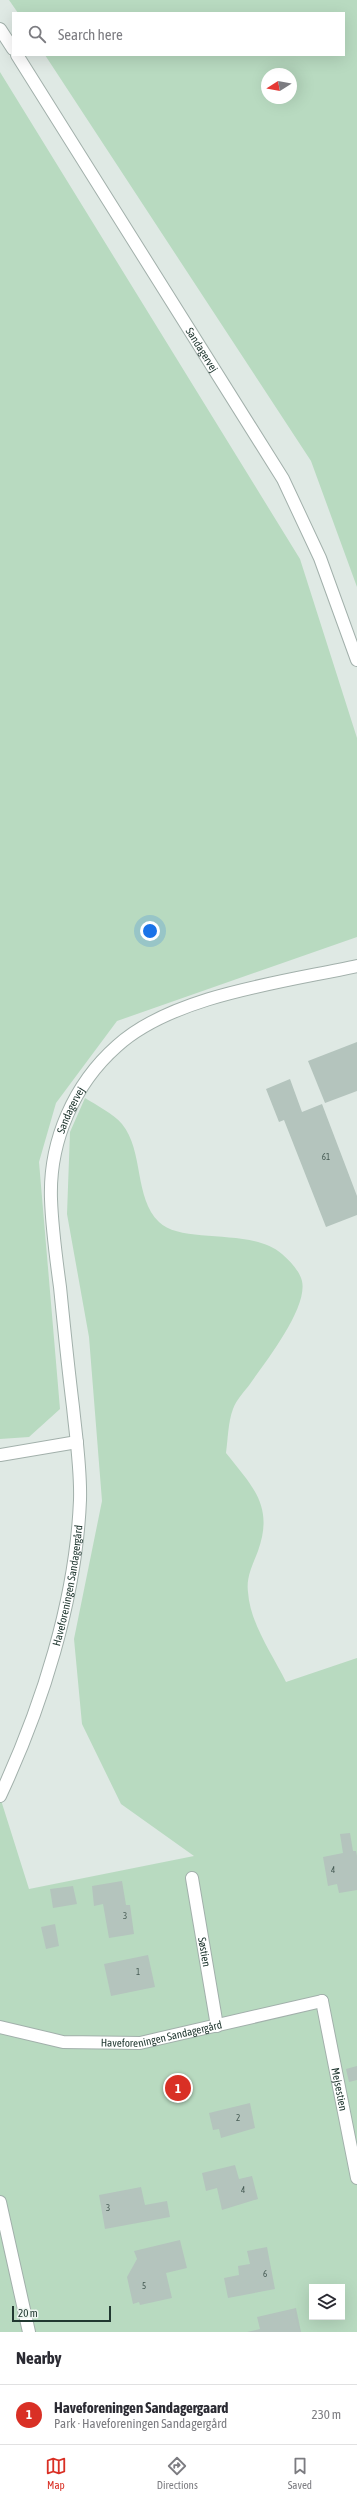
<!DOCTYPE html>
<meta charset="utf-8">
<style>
body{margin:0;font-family:"Asap Condensed",sans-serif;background:#f7f7f7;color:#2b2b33}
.controls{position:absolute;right:12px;bottom:12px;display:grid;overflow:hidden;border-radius:0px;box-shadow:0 4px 16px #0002}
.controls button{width:36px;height:36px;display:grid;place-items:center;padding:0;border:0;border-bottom:1px solid #e1e1e2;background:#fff;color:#2b2b33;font:20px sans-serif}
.compass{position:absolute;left:261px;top:68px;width:36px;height:36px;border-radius:50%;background:#fff;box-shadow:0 4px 16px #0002;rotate:259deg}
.scale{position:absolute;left:12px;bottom:10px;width:99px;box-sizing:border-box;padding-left:4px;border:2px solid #213831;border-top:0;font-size:11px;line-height:14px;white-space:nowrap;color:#213831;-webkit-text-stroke:3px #eff6f2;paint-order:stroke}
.you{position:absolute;left:150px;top:931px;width:14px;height:14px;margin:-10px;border:3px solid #fff;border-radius:50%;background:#1a73e8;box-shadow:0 0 0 6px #1a73e833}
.badge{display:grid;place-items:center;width:26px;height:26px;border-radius:50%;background:#d93025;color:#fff;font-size:13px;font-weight:700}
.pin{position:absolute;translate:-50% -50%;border:2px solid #fff;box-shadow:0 1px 4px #0006}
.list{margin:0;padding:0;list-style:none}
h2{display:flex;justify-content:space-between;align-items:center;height:52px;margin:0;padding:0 16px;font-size:17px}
h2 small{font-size:13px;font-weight:400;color:#7c7c81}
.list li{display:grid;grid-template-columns:26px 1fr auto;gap:12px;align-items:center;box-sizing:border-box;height:60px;padding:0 16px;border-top:1px solid #e1e1e2}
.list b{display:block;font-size:15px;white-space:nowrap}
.list p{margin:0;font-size:13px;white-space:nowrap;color:#7c7c81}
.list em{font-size:13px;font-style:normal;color:#7c7c81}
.icon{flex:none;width:22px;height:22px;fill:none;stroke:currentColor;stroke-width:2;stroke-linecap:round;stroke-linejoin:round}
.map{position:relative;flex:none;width:357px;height:2332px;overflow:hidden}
.search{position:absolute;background:#fff;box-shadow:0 4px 16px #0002;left:12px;right:12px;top:12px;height:44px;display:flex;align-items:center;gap:10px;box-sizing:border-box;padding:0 14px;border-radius:0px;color:#7c7c81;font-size:15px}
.sheet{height:112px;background:#fff}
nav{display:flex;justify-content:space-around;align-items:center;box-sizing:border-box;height:56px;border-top:1px solid #e1e1e2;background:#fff;font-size:11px;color:#7c7c81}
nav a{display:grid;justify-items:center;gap:2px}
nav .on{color:#d93025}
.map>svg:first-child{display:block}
.green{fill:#b8dac0;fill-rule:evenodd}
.building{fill:#b4c4bd}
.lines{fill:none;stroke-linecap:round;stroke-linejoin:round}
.lane-casing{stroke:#a2b0ab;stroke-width:14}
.street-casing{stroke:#a2b0ab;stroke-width:14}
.lane{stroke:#fff;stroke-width:12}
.street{stroke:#fff;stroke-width:12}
.labels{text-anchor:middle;stroke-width:4;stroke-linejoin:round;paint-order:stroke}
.number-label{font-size:9px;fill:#465b54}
.street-label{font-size:11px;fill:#213831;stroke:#eff6f2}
</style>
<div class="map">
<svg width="357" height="2332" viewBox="0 0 357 2332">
<rect width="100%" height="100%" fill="#dfe9e4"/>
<g class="green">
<path d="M9 0H357V587L311 461 45 55H344V13H18ZM267 74H291V98H267Z"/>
<polygon points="0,72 300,559 357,738 357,937 117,1021 56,1103 39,1162 60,1409 29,1437 0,1439"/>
<path d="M85 1098C96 1105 114 1114 122 1124 144 1151 134 1198 159 1222 182 1245 252 1227 282 1254 290 1261 299 1270 302 1281 308 1308 266 1361 250 1384 245 1391 236 1400 233 1409 228 1422 228 1439 226 1453 253 1487 274 1506 258 1551 253 1564 246 1577 248 1592 250 1623 272 1654 286 1682L357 1658V2332H0V1797L29 1889 194 1856 121 1804 82 1724 74 1639 102 1501 89 1337 67 1214 70 1132ZM312 2287H342V2317H312Z"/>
</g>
<g class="building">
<polygon points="357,1042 357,1091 325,1103 308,1061"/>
<polygon points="290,1079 302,1112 322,1104 357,1196 357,1215 326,1227 284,1120 279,1122 266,1089"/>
<polygon points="350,1833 353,1851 356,1851 357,1856 357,1890 339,1893 337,1884 328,1886 323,1857 343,1853 340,1834"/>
<polygon points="122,1881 126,1905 130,1905 134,1934 109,1938 103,1904 94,1906 92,1886"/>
<polygon points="73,1886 77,1904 53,1908 50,1889"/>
<polygon points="55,1924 59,1946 46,1949 41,1927"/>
<polygon points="148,1955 155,1987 111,1996 104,1964"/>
<polygon points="357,2066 357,2080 349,2082 346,2069"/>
<polygon points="250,2103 255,2128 221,2138 219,2129 213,2130 209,2113"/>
<polygon points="235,2165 239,2179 252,2176 258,2199 222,2210 217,2188 206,2191 202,2173"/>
<polygon points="141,2187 145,2205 167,2201 170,2217 105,2229 99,2195"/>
<polygon points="180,2240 187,2268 166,2273 172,2298 140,2305 139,2302 133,2304 127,2277 137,2259 134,2251"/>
<polygon points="267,2247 275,2289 228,2298 224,2278 239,2275 238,2266 250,2264 247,2251"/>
<polygon points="296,2308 301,2332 247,2332 260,2329 257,2317"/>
</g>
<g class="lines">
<g class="lane-casing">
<g id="lane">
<path id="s1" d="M192 1878 217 2026"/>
<path id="s2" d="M322 2001 357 2178"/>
<polyline points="0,2202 29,2332"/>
</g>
</g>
<g class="street-casing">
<g id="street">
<polyline points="0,29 13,49"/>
<path id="s3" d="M17 55 283 479 320 558 357 660"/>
<polyline points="0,1455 77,1442"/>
<path id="s4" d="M0 1796C42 1706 76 1600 80 1500 81 1469 76 1437 73 1407 68 1367 64 1327 60 1287 56 1258 52 1228 51 1199 49 1141 74 1084 117 1046 173 995 284 982 357 966"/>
<path id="s5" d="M0 2027 63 2042 140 2043 322 2001"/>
</g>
</g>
<use href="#lane" class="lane"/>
<use href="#street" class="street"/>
</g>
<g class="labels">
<g class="number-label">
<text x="326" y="1160">61</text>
<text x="333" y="1873">4</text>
<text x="125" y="1919">3</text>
<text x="138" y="1975">1</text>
<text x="238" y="2121">2</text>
<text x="243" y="2193">4</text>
<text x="108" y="2211">3</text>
<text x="265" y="2277">6</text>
<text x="144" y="2289">5</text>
</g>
<g class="street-label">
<text dy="4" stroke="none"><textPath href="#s3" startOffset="348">Sandagervej</textPath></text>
<text dy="4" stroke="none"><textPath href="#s4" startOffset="703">Sandagervej</textPath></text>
<text dy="4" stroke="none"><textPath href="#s4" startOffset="222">Haveforeningen Sandagergård</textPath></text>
<text dy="4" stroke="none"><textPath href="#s1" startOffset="75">Søstien</textPath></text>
<text dy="4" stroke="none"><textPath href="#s5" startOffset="164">Haveforeningen Sandagergård</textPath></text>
<text dy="4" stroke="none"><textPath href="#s2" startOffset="90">Mejsestien</textPath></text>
</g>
</g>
</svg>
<div class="controls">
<button><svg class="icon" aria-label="layers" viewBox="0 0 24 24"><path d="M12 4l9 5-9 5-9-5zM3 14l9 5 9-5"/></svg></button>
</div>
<svg class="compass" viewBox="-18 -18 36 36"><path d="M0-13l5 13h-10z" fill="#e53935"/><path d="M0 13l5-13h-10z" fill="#7c7c81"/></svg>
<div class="scale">20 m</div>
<div class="you"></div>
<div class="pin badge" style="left:178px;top:2088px">1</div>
<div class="search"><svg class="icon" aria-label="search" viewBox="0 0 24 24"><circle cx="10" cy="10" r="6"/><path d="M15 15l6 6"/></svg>Search here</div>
</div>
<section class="sheet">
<h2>Nearby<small></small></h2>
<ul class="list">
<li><span class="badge">1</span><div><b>Haveforeningen Sandagergaard</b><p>Park · Haveforeningen Sandagergård</p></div><em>230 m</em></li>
</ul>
</section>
<nav>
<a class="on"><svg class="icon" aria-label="map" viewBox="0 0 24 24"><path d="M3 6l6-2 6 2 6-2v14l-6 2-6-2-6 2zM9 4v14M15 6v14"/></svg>Map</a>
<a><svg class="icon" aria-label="directions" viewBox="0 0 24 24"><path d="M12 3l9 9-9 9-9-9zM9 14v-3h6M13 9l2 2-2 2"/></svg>Directions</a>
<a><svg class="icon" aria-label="saved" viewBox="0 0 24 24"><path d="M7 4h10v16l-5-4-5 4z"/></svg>Saved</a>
</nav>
